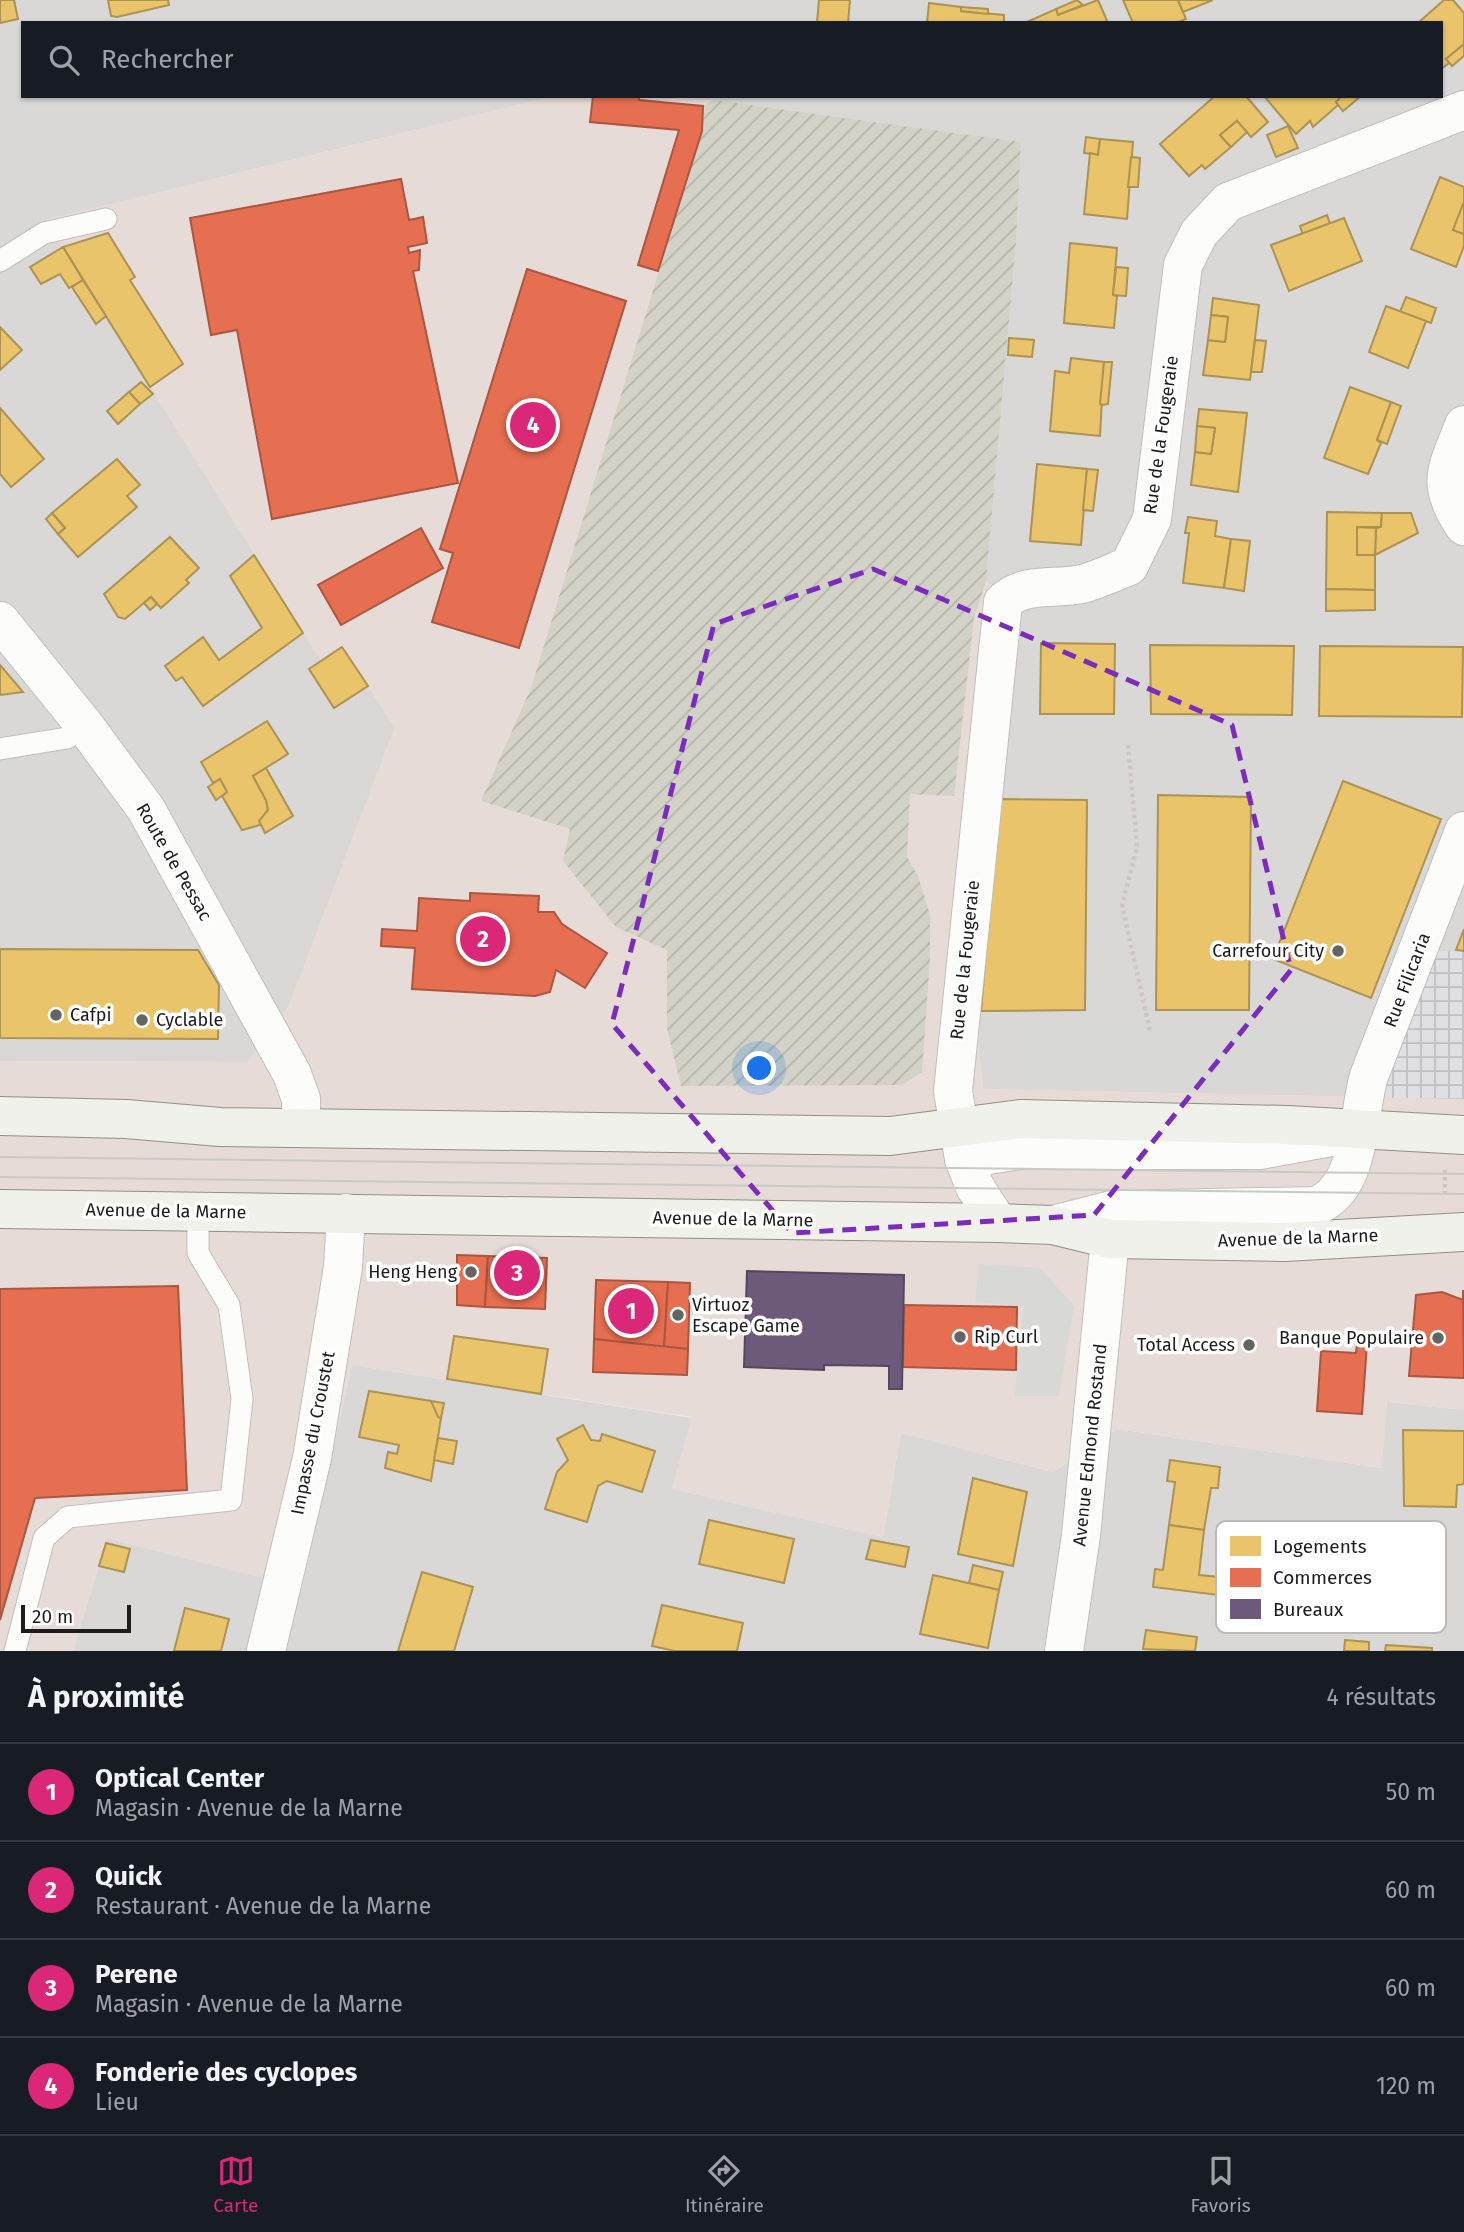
<!DOCTYPE html>
<html lang="fr">
<meta charset="utf-8">
<style>
body{margin:0;font-family:"Fira Sans",sans-serif;background:#20242c;color:#f1f3f6}
.scale{position:absolute;left:21px;bottom:18px;width:110px;box-sizing:border-box;padding-left:7px;border:4px solid #1c1c1c;border-top:0;font-size:19px;line-height:24px;white-space:nowrap;color:#1c1c1c;-webkit-text-stroke:5px #fff;paint-order:stroke}
.you{position:absolute;left:760px;top:1069px;width:24px;height:24px;margin:-18px;border:5px solid #fff;border-radius:50%;background:#1a73e8;box-shadow:0 0 0 10px #1a73e833}
.badge{display:grid;place-items:center;width:46px;height:46px;border-radius:50%;background:#db2777;color:#fff;font-size:23px;font-weight:700}
.pin{position:absolute;translate:-50% -50%;border:4px solid #fff;box-shadow:0 2px 7px #0006}
.list{margin:0;padding:0;list-style:none}
h2{display:flex;justify-content:space-between;align-items:center;height:91px;margin:0;padding:0 28px;font-size:30px}
h2 small{font-size:23px;font-weight:400;color:#9ea1a6}
.list li{display:grid;grid-template-columns:46px 1fr auto;gap:21px;align-items:center;box-sizing:border-box;height:98px;padding:0 28px;border-top:2px solid #363941}
.list b{display:block;font-size:26px;white-space:nowrap}
.list p{margin:0;font-size:23px;white-space:nowrap;color:#9ea1a6}
.list em{font-size:23px;font-style:normal;color:#9ea1a6}
.icon{flex:none;width:38px;height:38px;fill:none;stroke:currentColor;stroke-width:2;stroke-linecap:round;stroke-linejoin:round}
.map{position:relative;flex:none;width:1464px;height:1651px;overflow:hidden}
.search{position:absolute;background:#171b24;box-shadow:0 2px 5px #0004;left:21px;right:21px;top:21px;height:77px;display:flex;align-items:center;gap:18px;box-sizing:border-box;padding:0 24px;border-radius:0px;color:#9ea1a6;font-size:26px}
.sheet{height:483px;background:#171b24}
nav{display:flex;justify-content:space-around;align-items:center;box-sizing:border-box;height:98px;border-top:2px solid #363941;background:#171b24;font-size:19px;color:#9ea1a6}
nav a{display:grid;justify-items:center;gap:4px}
nav .on{color:#db2777}
.map>svg:first-child{display:block}
.residential{fill:#d9d8d6}
.commercial{fill:#e7dbd8}
.religious{fill:#d8d8d6}
.construction{fill:url(#construction-furrows)}
.plaza{fill:url(#plaza-grid)}
.homes{fill:#e9c46a;stroke:#ac9253;stroke-width:2}
.shops{fill:#e76f51;stroke:#aa5641;stroke-width:2}
.offices{fill:#6d597a;stroke:#55475e;stroke-width:2}
.lines{fill:none;stroke-linecap:round;stroke-linejoin:round}
.lane-casing{stroke:#c0bfbd;stroke-width:23}
.street-casing{stroke:#c0bfbd;stroke-width:40}
.secondary-casing{stroke:#8e917f;stroke-width:40}
.path{stroke:#cfc6c3;stroke-width:4.5;stroke-dasharray:3.5 3.5;stroke-linecap:butt}
.lane{stroke:#fcfcfb;stroke-width:21}
.street{stroke:#fcfcfb;stroke-width:38}
.secondary{stroke:#f0f1ea;stroke-width:38}
.tram{stroke:#c9c9c8;stroke-width:2}
.marked{fill:none;stroke:#7b2cbf;stroke-width:5;stroke-dasharray:14 9;stroke-linejoin:round}
.poi-dot{fill:#646462;stroke:#fff;stroke-width:2.5}
.labels{text-anchor:middle;stroke-width:7;stroke-linejoin:round;paint-order:stroke}
.street-label{font-size:18px;fill:#1c1c1c;stroke:#fff}
.poi-label{font-size:18px;fill:#1c1c1c;stroke:#fff;text-anchor:end}
.key{fill:#fff;stroke:#bbb;stroke-width:2}
.key-label{font-size:19px;fill:#1c1c1c}
</style>
<div class="map">
<svg width="1464" height="1651" viewBox="0 0 1464 1651">
<defs>
<pattern id="construction-furrows" width="10" height="10" patternUnits="userSpaceOnUse" patternTransform="scale(1.75)"><rect width="10" height="10" fill="#d2d2c7"/><path d="M-1 1l2-2M0 10L10 0M9 11l2-2" fill="none" stroke="#b4b4aa"/></pattern>
<pattern id="plaza-grid" width="8" height="8" patternUnits="userSpaceOnUse" patternTransform="scale(1.75)"><rect width="8" height="8" fill="#e0dfe3"/><path d="M0 4h8M4 0v8" fill="none" stroke="#c0bfc2"/></pattern>
</defs>
<rect width="100%" height="100%" fill="#eae9e5"/>
<g class="residential">
<polygon points="0,0 1464,0 1464,1099 983,1089 978,1041 1015,609 986,581 1016,242 1021,142 675,96 1441,96 1441,23 23,23 23,96 554,96 46,220 321,660 342,647 395,727 289,1006 248,1062 0,1061"/>
<polygon points="352,1365 692,1418 672,1489 883,1537 901,1433 1053,1472 1117,1429 1381,1468 1387,1402 1464,1410 1464,1651 73,1651 107,1538 302,1588"/>
</g>
<polygon class="commercial" points="554,96 675,96 713,100 1021,142 1016,242 986,581 1015,609 978,1041 983,1089 1464,1099 1464,1410 1387,1402 1382,1468 1117,1429 1053,1472 901,1433 883,1537 672,1489 692,1417 352,1365 302,1588 107,1538 73,1651 0,1651 0,1061 248,1062 289,1006 395,727 342,647 321,661 46,220"/>
<g class="religious">
<polygon points="1014,1020 1363,1025 1332,1086 1013,1081"/>
<polygon points="979,1264 1040,1268 1074,1306 1059,1396 1015,1396 1023,1306 975,1302"/>
</g>
<polygon class="construction" points="713,100 1021,142 1016,242 986,581 974,618 954,796 910,794 907,857 918,876 930,915 930,958 922,1072 902,1085 681,1086 667,1029 667,950 616,927 563,861 570,829 481,801 531,688 702,131 703,106"/>
<polygon class="plaza" points="1418,951 1464,951 1464,1099 1363,1097"/>
<g class="homes">
<polygon points="0,0 14,0 18,19 0,23"/>
<polygon points="108,0 168,0 169,5 117,17 111,16"/>
<polygon points="819,0 850,0 848,23 817,23"/>
<polygon points="1077,0 1083,5 1058,15 1056,9"/>
<polygon points="1098,0 1108,23 1027,22 1056,9 1058,15"/>
<polygon points="1123,0 1178,0 1186,19 1176,23 1133,23"/>
<polygon points="1178,0 1213,0 1183,12"/>
<polygon points="1444,0 1453,0 1464,13 1464,44 1446,59 1449,63 1441,69 1441,23 1418,23"/>
<polygon points="929,3 961,7 961,11 1004,15 1004,23 927,23"/>
<polygon points="961,7 988,9 988,14 961,11"/>
<polygon points="1464,44 1464,56 1452,66 1446,59"/>
<polygon points="1215,96 1246,96 1268,122 1251,137 1237,121 1220,135 1231,147 1205,169 1202,165 1189,176 1160,144"/>
<polygon points="1264,96 1342,96 1336,102 1338,105 1313,127 1310,121 1296,134"/>
<polygon points="1342,96 1361,96 1343,111 1336,102"/>
<polygon points="1237,121 1247,132 1231,147 1220,135"/>
<polygon points="1288,126 1298,148 1276,157 1267,135"/>
<polygon points="1086,137 1100,139 1098,155 1084,153"/>
<polygon points="1100,139 1133,142 1127,219 1084,214 1090,153 1098,155"/>
<polygon points="1131,157 1140,158 1138,187 1128,187"/>
<polygon points="1440,177 1464,187 1464,204 1453,230 1464,234 1464,246 1456,267 1411,249"/>
<polygon points="1463,204 1464,204 1464,234 1453,230"/>
<polygon points="1327,215 1330,224 1303,235 1300,226"/>
<polygon points="1344,218 1362,261 1289,291 1271,245"/>
<polygon points="108,233 135,277 130,280 183,364 150,387 63,247"/>
<polygon points="1070,243 1117,248 1113,295 1117,296 1114,328 1064,323"/>
<polygon points="63,247 83,280 69,288 60,274 41,284 30,267"/>
<polygon points="1116,267 1128,268 1126,296 1113,295"/>
<polygon points="83,280 106,316 96,324 72,287"/>
<polygon points="1406,297 1436,308 1431,323 1400,312"/>
<polygon points="1213,298 1259,305 1250,380 1203,375 1208,340 1225,342 1228,317 1211,315"/>
<polygon points="1386,306 1426,321 1408,368 1369,352"/>
<polygon points="1211,315 1228,317 1225,342 1208,340"/>
<polygon points="0,327 22,350 0,370"/>
<polygon points="1009,338 1034,340 1032,357 1008,355"/>
<polygon points="1255,340 1266,341 1262,372 1251,372"/>
<polygon points="1071,358 1104,362 1100,436 1050,431 1055,371 1069,373"/>
<polygon points="1104,362 1112,362 1108,404 1103,405 1100,404"/>
<polygon points="141,382 153,394 140,404 129,392"/>
<polygon points="1350,387 1391,402 1377,440 1381,443 1368,474 1324,458"/>
<polygon points="129,392 140,404 118,424 107,411"/>
<polygon points="1391,402 1401,406 1387,444 1377,440"/>
<polygon points="0,408 44,459 11,487 0,474"/>
<polygon points="1199,409 1247,413 1238,492 1191,485 1195,452 1211,454 1215,428 1197,426"/>
<polygon points="1197,426 1215,428 1211,454 1195,452"/>
<polygon points="117,459 140,485 127,496 137,507 78,557 58,534 65,528 52,513"/>
<polygon points="1037,464 1087,469 1081,545 1030,541"/>
<polygon points="1087,469 1098,470 1093,511 1083,510"/>
<polygon points="1327,512 1382,513 1381,527 1357,527 1357,555 1375,555 1375,590 1326,589"/>
<polygon points="52,513 65,528 58,534 46,519"/>
<polygon points="1382,513 1411,513 1418,533 1375,555 1376,528 1381,527"/>
<polygon points="1188,517 1217,521 1215,536 1231,539 1224,588 1183,583 1189,533 1185,533"/>
<polygon points="1357,527 1376,528 1375,555 1357,555"/>
<polygon points="170,537 199,568 186,580 189,583 161,608 151,597 125,619 118,617 104,594"/>
<polygon points="1231,539 1250,541 1244,591 1224,588"/>
<polygon points="254,555 303,633 203,706 182,677 176,681 165,666 203,637 219,660 262,628 230,576"/>
<polygon points="1326,589 1375,590 1375,610 1326,611"/>
<polygon points="151,597 157,604 150,610 144,603"/>
<polygon points="1041,643 1115,644 1114,714 1040,714"/>
<polygon points="1150,645 1294,646 1292,715 1151,714"/>
<polygon points="1320,646 1463,647 1462,717 1319,716"/>
<polygon points="342,647 368,686 334,708 309,669"/>
<polygon points="0,665 23,692 0,695"/>
<polygon points="267,721 288,754 253,776 266,800 268,810 260,825 242,830 222,796 227,792 220,779 213,783 201,762"/>
<polygon points="266,768 293,816 265,833 259,821 268,810 266,800 253,776"/>
<polygon points="220,779 227,792 216,800 208,787"/>
<polygon points="1343,781 1441,819 1371,998 1273,959"/>
<polygon points="1158,795 1251,797 1249,1010 1156,1010"/>
<polygon points="999,799 1087,800 1085,1010 981,1011"/>
<polygon points="1464,929 1464,951 1456,950"/>
<polygon points="0,949 198,950 219,985 218,1039 0,1038"/>
<polygon points="454,1336 548,1349 541,1394 447,1379"/>
<polygon points="369,1391 431,1401 441,1418 431,1481 385,1468 388,1452 397,1454 399,1445 359,1437"/>
<polygon points="431,1401 444,1403 441,1418 438,1417"/>
<polygon points="583,1425 591,1440 600,1441 602,1434 655,1451 642,1492 607,1481 598,1486 587,1522 545,1509 557,1472 568,1460 557,1439"/>
<polygon points="1403,1430 1464,1431 1464,1484 1457,1485 1456,1507 1404,1506"/>
<polygon points="438,1438 457,1441 453,1464 434,1460"/>
<polygon points="1170,1460 1220,1467 1218,1488 1211,1488 1204,1530 1169,1525 1175,1482 1167,1481"/>
<polygon points="973,1478 1027,1492 1013,1566 958,1554"/>
<polygon points="709,1520 794,1539 784,1583 699,1564"/>
<polygon points="1169,1525 1204,1530 1199,1575 1220,1577 1218,1595 1153,1587 1155,1569 1163,1570"/>
<polygon points="871,1540 909,1547 905,1567 866,1559"/>
<polygon points="106,1543 130,1549 124,1572 99,1566"/>
<polygon points="973,1565 1003,1572 999,1590 969,1583"/>
<polygon points="422,1572 473,1587 454,1651 398,1651"/>
<polygon points="933,1575 999,1590 988,1648 920,1634"/>
<polygon points="662,1605 743,1623 737,1651 675,1651 652,1646"/>
<polygon points="185,1608 229,1619 221,1651 174,1651"/>
<polygon points="1146,1630 1197,1637 1195,1651 1143,1649"/>
<polygon points="1345,1640 1369,1642 1369,1651 1344,1651"/>
<polygon points="1386,1645 1432,1648 1432,1651 1385,1651"/>
</g>
<g class="shops">
<polygon points="593,96 639,96 639,100 703,106 702,131 658,271 638,265 679,130 590,122"/>
<polygon points="401,179 409,220 423,217 427,243 408,247 409,253 420,250 419,270 413,271 458,483 272,519 237,330 211,335 190,218"/>
<polygon points="527,269 626,301 519,648 432,622 453,553 440,549"/>
<polygon points="421,528 443,568 341,625 318,585"/>
<polygon points="470,893 539,896 538,912 554,912 562,924 607,953 585,988 556,970 550,992 535,996 412,989 415,948 381,946 382,929 417,931 419,898 470,901"/>
<polygon points="457,1255 488,1256 485,1307 457,1305"/>
<polygon points="488,1256 547,1258 545,1309 485,1307"/>
<polygon points="596,1280 668,1282 664,1348 594,1339"/>
<polygon points="668,1282 690,1283 688,1349 664,1348"/>
<polygon points="178,1286 187,1490 35,1498 0,1620 0,1289"/>
<polygon points="1463,1290 1464,1378 1409,1376 1416,1295 1442,1292 1463,1300"/>
<polygon points="904,1305 1017,1307 1016,1370 903,1367"/>
<polygon points="594,1339 688,1349 687,1375 593,1372"/>
<polygon points="1357,1344 1367,1344 1362,1414 1317,1411 1321,1351 1356,1353"/>
</g>
<polygon class="offices" points="747,1271 904,1275 902,1389 889,1389 889,1366 824,1365 824,1370 744,1367"/>
<g class="lines">
<g class="lane-casing">
<g id="lane">
<polyline points="0,261 44,233 106,219"/>
<polyline points="0,749 67,738 85,726"/>
<polyline points="15,1651 44,1538 68,1517 231,1500 242,1399 229,1305 198,1253 198,1212"/>
</g>
</g>
<g class="street-casing">
<g id="street">
<path d="M1464 425C1447 469 1435 483 1464 526"/>
<polyline points="0,621 85,726 146,809 292,1074 301,1099 301,1128"/>
<path d="M964 1159 953 1091 1003 602C1026 581 1054 590 1082 584 1098 580 1114 572 1129 566L1152 519 1183 265 1199 233 1228 202 1464 110"/>
<polyline points="998,1223 975,1187 964,1159 1019,1150 1260,1150 1342,1135"/>
<path d="M1053 1225 1112 1210 1315 1206C1362 1190 1357 1115 1369 1076L1464 831"/>
<polyline points="266,1651 312,1458 343,1267 346,1213"/>
<polyline points="1064,1651 1081,1535 1110,1239"/>
</g>
</g>
<g class="secondary-casing">
<g id="secondary">
<polyline points="0,1116 126,1119 220,1127 890,1136 1020,1119 1287,1125 1464,1135"/>
<polyline points="0,1209 998,1223 1053,1225 1110,1239 1285,1242 1464,1232"/>
</g>
</g>
<g class="path">
<polyline points="1128,745 1137,847 1122,905 1150,1031"/>
<polyline points="1445,1170 1445,1196"/>
</g>
<use href="#lane" class="lane"/>
<use href="#street" class="street"/>
<use href="#secondary" class="secondary"/>
<g class="tram">
<polyline points="0,1157 1464,1174"/>
<polyline points="0,1177 1464,1194"/>
</g>
</g>
<path class="marked" d="M873 569 1232 725 1291 970 1094 1215 792 1233 612 1024 714 624Z"/>
<g class="poi-dot">
<circle cx="1338" cy="951" r="7"/>
<circle cx="56" cy="1015" r="7"/>
<circle cx="142" cy="1020" r="7"/>
<circle cx="471" cy="1272" r="7"/>
<circle cx="678" cy="1315" r="7"/>
<circle cx="960" cy="1337" r="7"/>
<circle cx="1438" cy="1338" r="7"/>
<circle cx="1249" cy="1345" r="7"/>
</g>
<g class="labels">
<g class="street-label">
<text transform="translate(1161 435) rotate(-82)" y="6">Rue de la Fougeraie</text>
<text transform="translate(174 862) rotate(60)" y="6">Route de Pessac</text>
<text transform="translate(965 960) rotate(-84)" y="6">Rue de la Fougeraie</text>
<text transform="translate(1407 980) rotate(-69)" y="6">Rue Filicaria</text>
<text transform="translate(166 1211) rotate(1)" y="6">Avenue de la Marne</text>
<text transform="translate(733 1219) rotate(1)" y="6">Avenue de la Marne</text>
<text transform="translate(1298 1238) rotate(-2)" y="6">Avenue de la Marne</text>
<text transform="translate(313 1433) rotate(-79)" y="6">Impasse du Croustet</text>
<text transform="translate(1090 1445) rotate(-84)" y="6">Avenue Edmond Rostand</text>
</g>
<g class="poi-label">
<text x="1324" y="957">Carrefour City</text>
<text x="70" y="1021" text-anchor="start">Cafpi</text>
<text x="156" y="1026" text-anchor="start">Cyclable</text>
<text x="457" y="1278">Heng Heng</text>
<text x="692" y="1311" text-anchor="start">Virtuoz<tspan x="692" dy="21">Escape Game</tspan></text>
<text x="974" y="1343" text-anchor="start">Rip Curl</text>
<text x="1424" y="1344">Banque Populaire</text>
<text x="1235" y="1351">Total Access</text>
</g>
</g>
<rect x="1216" y="1521" width="230" height="112" rx="10" class="key"/>
<rect x="1230" y="1536" width="31" height="20" fill="#e9c46a"/>
<rect x="1230" y="1568" width="31" height="19" fill="#e76f51"/>
<rect x="1230" y="1599" width="31" height="20" fill="#6d597a"/>
<g class="key-label">
<text x="1273" y="1553">Logements</text>
<text x="1273" y="1584">Commerces</text>
<text x="1273" y="1616">Bureaux</text>
</g>
</svg>
<div class="scale">20 m</div>
<div class="you"></div>
<div class="pin badge" style="left:631px;top:1311px">1</div>
<div class="pin badge" style="left:483px;top:939px">2</div>
<div class="pin badge" style="left:517px;top:1273px">3</div>
<div class="pin badge" style="left:533px;top:425px">4</div>
<div class="search"><svg class="icon" aria-label="search" viewBox="0 0 24 24"><circle cx="10" cy="10" r="6"/><path d="M15 15l6 6"/></svg>Rechercher</div>
</div>
<section class="sheet">
<h2>À proximité<small>4 résultats</small></h2>
<ul class="list">
<li><span class="badge">1</span><div><b>Optical Center</b><p>Magasin · Avenue de la Marne</p></div><em>50 m</em></li>
<li><span class="badge">2</span><div><b>Quick</b><p>Restaurant · Avenue de la Marne</p></div><em>60 m</em></li>
<li><span class="badge">3</span><div><b>Perene</b><p>Magasin · Avenue de la Marne</p></div><em>60 m</em></li>
<li><span class="badge">4</span><div><b>Fonderie des cyclopes</b><p>Lieu</p></div><em>120 m</em></li>
</ul>
</section>
<nav>
<a class="on"><svg class="icon" aria-label="map" viewBox="0 0 24 24"><path d="M3 6l6-2 6 2 6-2v14l-6 2-6-2-6 2zM9 4v14M15 6v14"/></svg>Carte</a>
<a><svg class="icon" aria-label="directions" viewBox="0 0 24 24"><path d="M12 3l9 9-9 9-9-9zM9 14v-3h6M13 9l2 2-2 2"/></svg>Itinéraire</a>
<a><svg class="icon" aria-label="saved" viewBox="0 0 24 24"><path d="M7 4h10v16l-5-4-5 4z"/></svg>Favoris</a>
</nav>
